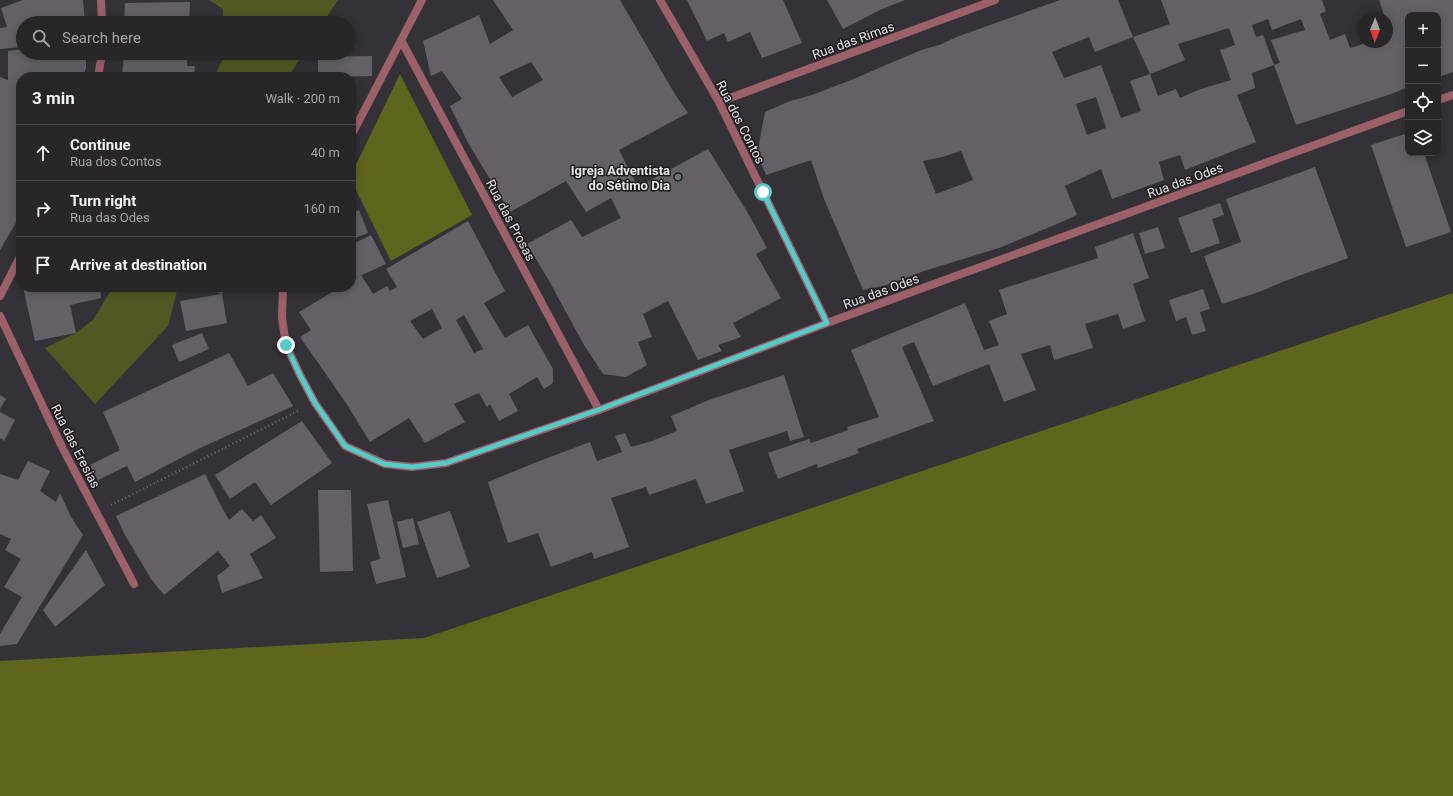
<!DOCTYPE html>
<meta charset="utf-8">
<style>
body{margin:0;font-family:Roboto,sans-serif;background:#343235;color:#f1f3f6}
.controls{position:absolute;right:12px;top:12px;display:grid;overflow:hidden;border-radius:8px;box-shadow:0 2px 10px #0003}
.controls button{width:36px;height:36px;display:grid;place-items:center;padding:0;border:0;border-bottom:1px solid #444346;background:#282629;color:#f1f3f6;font:20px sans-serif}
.compass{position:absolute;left:1357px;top:12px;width:36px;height:36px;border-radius:50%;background:#282629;box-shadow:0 2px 10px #0003;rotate:181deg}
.stop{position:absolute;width:12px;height:12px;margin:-9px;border:3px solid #54cdc8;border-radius:50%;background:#fff}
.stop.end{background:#54cdc8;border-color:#fff;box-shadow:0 1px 4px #0008}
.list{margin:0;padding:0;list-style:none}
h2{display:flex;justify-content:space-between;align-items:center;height:52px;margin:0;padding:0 16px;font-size:17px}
h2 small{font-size:13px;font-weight:400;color:#a5a5a8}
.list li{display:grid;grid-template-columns:26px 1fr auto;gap:12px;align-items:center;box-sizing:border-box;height:56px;padding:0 16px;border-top:1px solid #444346}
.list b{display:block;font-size:15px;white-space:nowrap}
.list p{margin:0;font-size:13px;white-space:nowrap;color:#a5a5a8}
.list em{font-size:13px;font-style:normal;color:#a5a5a8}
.icon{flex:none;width:22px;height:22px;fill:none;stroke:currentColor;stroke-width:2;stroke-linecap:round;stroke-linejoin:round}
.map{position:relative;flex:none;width:1453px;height:796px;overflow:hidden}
.search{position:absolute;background:#282629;box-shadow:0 2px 10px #0003;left:16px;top:16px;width:340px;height:44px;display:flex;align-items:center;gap:10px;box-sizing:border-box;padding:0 14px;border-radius:22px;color:#a5a5a8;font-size:15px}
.panel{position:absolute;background:#282629;box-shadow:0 2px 10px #0003;left:16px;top:72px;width:340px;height:220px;border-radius:16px}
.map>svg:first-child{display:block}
.green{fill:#535722}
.forest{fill:#60651e}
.building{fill:#646066;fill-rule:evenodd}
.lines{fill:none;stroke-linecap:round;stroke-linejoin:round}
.path{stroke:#6d6a6f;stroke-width:2.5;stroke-dasharray:1 3;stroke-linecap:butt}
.street{stroke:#9c606b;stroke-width:8}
.route{stroke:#54cdc8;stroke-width:5}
.worship-dot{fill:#6b7280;stroke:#1c1a1d;stroke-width:1.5}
.labels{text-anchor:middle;stroke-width:3;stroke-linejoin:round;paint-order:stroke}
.street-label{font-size:13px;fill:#e7e5e9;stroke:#1c1a1d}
.poi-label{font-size:13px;font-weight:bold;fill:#e7e5e9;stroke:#1c1a1d;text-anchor:end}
</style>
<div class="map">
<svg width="1453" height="796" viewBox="0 0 1453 796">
<rect width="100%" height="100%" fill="#353237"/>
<g class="green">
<polygon points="209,0 338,0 323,23 223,23 223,9"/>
<polygon points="222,53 304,53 288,77 214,77 222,61"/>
<polygon points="113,287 178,287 168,326 95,404 45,348 76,333 93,320"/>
</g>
<g class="forest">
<polygon points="400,74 472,215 391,261 351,180 351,175"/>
<polygon points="1453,293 1453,796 0,796 0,661 424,638"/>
</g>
<g class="building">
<polygon points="23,0 83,0 85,23 23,23 23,47 0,49 0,28 7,27 1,8"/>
<path d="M493 0H620L676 96 688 113 619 150 638 187 708 149 748 213 767 248 756 254 781 298 733 323 741 337 718 345 722 351 698 360 668 301 643 314 652 337 638 342 647 365 626 377 603 374 584 345 548 279 527 244 571 220 582 237 621 218 611 198 586 212 566 181 510 212 468 143 450 106 462 99 442 71 431 76 423 41 479 15 490 44 513 30ZM531 62 543 80 512 97 499 77Z"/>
<polygon points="687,0 783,0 802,43 762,58 750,32 728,42 724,33 707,41"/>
<polygon points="827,0 905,0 880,10 843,29"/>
<path d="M1060 0H1118L1133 37 1170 24 1161 0H1322L1326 11 1320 14 1330 40 1345 34 1350 48 1370 42H1387V18H1385L1379 0H1453V72L1438 77V15H1408V87L1391 94 1296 125 1274 65 1280 63 1271 40 1305 30 1301 19 1272 30 1268 19 1252 25 1256 37 1263 35 1274 65 1252 73 1255 88 1237 95 1256 142 1185 170 1180 155 1159 162 1164 180 1112 199 1101 169 1065 186 1077 215 1057 224 999 248 924 271 886 285 863 290 824 199 811 160 766 175 757 154 765 112 790 101 812 95 851 80 921 50 939 45 959 36ZM1229 28 1235 45 1220 50 1231 80 1198 90 1180 98 1176 89 1158 96 1150 74 1130 81 1141 111 1121 118 1101 65 1064 78 1052 52 1089 37 1095 52 1133 37 1150 74 1185 60 1178 44ZM1096 97 1106 128 1087 135 1076 104ZM961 151 973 180 936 194 923 161 942 157Z"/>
<polygon points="190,2 189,23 124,23 125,3"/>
<polygon points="23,49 23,53 86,53 86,68 83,77 21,77 21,204 19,207 21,208 21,214 0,250 0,77 8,80 8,51"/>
<polygon points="124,53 187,53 187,66 195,66 194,77 122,77"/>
<polygon points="372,56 372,76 318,77 318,57"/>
<polygon points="1408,133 1408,153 1424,153 1451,232 1406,247 1371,145"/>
<polygon points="1315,167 1348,258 1285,281 1259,292 1222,304 1204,256 1241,242 1226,199"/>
<polygon points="1220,203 1224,215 1212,219 1220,243 1191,253 1178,218"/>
<polygon points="359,210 368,233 352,239 351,235 351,213"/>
<path d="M468 221 505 291 484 303 505 338 528 325 553 369V383L544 389 537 377 509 394 518 411 499 421 490 404 487 407 479 393 454 404 465 422 425 443 409 418 370 442 346 403 300 337 311 330 299 312 341 287H351V281L361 275 373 294 387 286 390 291 397 287 386 269ZM432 309 442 328 423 339 410 321ZM464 315 483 349 474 353 456 320Z"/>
<polygon points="1158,227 1165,248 1145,254 1139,233"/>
<polygon points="1133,233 1149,278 1133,284 1145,321 1123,329 1118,314 1085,324 1093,348 1054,360 1050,345 1021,354 1036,390 1004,402 989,364 933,386 914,342 902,347 934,421 857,449 859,453 818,468 817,464 778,479 768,453 809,439 811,443 848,430 847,427 879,417 851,350 965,303 984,350 999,345 989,321 1007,314 999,290 1098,258 1095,247"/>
<polygon points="371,235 386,264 351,280 351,245"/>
<polygon points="23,287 100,287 101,298 70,305 76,333 35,341"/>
<polygon points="204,287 225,287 222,294 227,323 186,331 180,301 222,294"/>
<polygon points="1203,289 1210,309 1200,312 1206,331 1192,335 1186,317 1176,321 1169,300"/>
<polygon points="202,333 209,349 179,362 172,345"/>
<polygon points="229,353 248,386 273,373 293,406 198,449 135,482 127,466 98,480 90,465 120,450 103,412"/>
<polygon points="784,375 804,437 790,441 787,431 729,450 744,491 706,504 696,479 649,495 646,487 611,498 629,547 594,559 592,552 551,567 538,533 508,543 488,482 537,462 590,442 597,461 622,452 615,436 625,433 631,447 652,441 677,431 671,416 709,400"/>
<polygon points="0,395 6,399 0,409"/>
<polygon points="0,412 15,420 4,441 0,438"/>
<polygon points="302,421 332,463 271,505 255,482 230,499 215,475"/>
<polygon points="28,461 50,471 40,491 56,502 60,493 71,517 83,535 17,644 0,646 0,634 22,597 4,587 21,559 5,550 11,539 0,534 0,474 18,480"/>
<polygon points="205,474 219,502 229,520 242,509 253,521 261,515 276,538 250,554 263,578 222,593 217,576 230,566 218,551 164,595 151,579 125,535 116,516"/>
<polygon points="318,490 351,490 353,571 320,572"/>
<polygon points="388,500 406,577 376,584 370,562 380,559 367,504"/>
<polygon points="450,511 470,567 437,578 417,522"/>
<polygon points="413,518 419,544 403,548 397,522"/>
<polygon points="86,550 105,585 55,627 43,610"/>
</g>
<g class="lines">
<polyline class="path" points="111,505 300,410"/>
<g class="street">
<polyline points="101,0 102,23"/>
<polyline points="660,0 719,102 827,323"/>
<polyline points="402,42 599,410"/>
<polyline points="98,77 102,53"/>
<polyline points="1438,100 1453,95"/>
<polyline points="719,102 995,0"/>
<polyline points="351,136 422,0"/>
<polyline points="283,287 282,318 286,345 300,375 315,403 345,446 385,464 412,467 446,463 599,410 827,323 1408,111"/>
<polyline points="0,296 21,255"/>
<polyline points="0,316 63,449 134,584"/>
</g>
</g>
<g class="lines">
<polyline class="route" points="286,345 300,375 315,403 345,446 384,464 412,467 446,463 598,410 827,323 763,192"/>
</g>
<circle class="worship-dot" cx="678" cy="177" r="4"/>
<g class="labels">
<g class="street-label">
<text transform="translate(853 40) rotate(-20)" y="5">Rua das Rimas</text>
<text transform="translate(741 122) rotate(63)" y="5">Rua dos Contos</text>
<text transform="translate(1185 180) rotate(-20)" y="5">Rua das Odes</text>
<text transform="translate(511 220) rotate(62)" y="5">Rua das Prosas</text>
<text transform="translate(881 291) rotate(-20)" y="5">Rua das Odes</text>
<text transform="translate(76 446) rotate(63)" y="5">Rua das Eresias</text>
</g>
<g class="poi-label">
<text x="670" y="175">Igreja Adventista<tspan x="670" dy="15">do Sétimo Dia</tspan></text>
</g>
</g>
</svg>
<div class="controls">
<button>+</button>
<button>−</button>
<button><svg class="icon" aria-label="locate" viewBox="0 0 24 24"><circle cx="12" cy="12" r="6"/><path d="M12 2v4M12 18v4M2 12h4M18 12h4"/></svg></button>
<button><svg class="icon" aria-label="layers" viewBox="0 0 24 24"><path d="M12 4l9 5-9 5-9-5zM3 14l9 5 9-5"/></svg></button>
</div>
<svg class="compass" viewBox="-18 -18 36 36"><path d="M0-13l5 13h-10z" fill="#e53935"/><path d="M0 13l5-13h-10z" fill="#a5a5a8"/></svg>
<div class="stop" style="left:763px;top:192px"></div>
<div class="stop end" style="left:286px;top:345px"></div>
<div class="search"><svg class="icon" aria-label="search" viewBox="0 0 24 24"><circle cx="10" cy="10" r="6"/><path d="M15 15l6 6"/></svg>Search here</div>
<section class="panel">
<h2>3 min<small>Walk · 200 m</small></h2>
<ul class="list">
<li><svg class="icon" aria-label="ahead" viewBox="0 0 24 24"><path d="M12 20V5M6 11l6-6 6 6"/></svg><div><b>Continue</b><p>Rua dos Contos</p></div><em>40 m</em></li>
<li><svg class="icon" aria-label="right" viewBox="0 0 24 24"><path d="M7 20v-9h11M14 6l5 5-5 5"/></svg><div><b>Turn right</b><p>Rua das Odes</p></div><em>160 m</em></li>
<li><svg class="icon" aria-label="arrive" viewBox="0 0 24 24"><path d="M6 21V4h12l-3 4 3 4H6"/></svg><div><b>Arrive at destination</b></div></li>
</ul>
</section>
</div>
